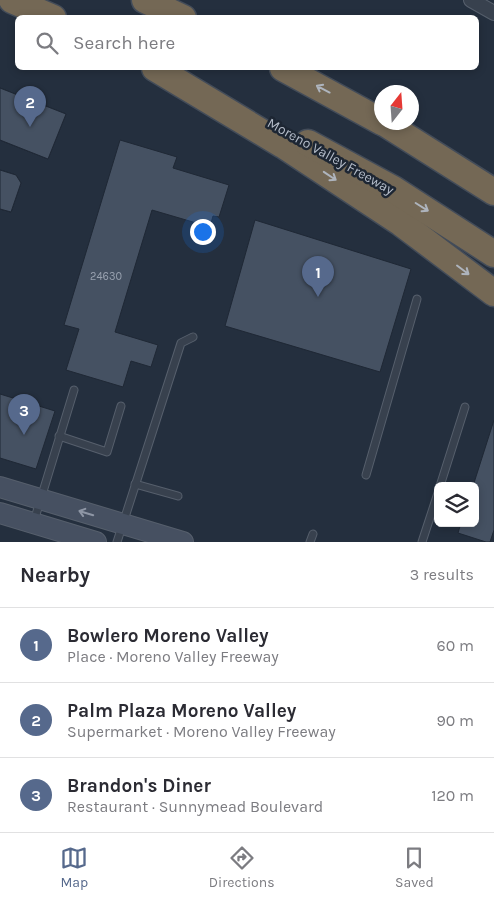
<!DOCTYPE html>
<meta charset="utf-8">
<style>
body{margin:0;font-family:Karla,sans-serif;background:#f2f2f3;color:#2b2b33}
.controls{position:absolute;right:15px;bottom:15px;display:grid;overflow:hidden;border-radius:8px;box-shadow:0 2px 8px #0003}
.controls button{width:45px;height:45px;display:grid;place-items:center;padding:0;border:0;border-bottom:1px solid #e1e1e2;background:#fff;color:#2b2b33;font:25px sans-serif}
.compass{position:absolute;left:374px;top:85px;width:45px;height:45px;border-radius:50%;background:#fff;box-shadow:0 2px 8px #0003;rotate:17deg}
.you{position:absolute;left:202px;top:231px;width:18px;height:18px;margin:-12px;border:4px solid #fff;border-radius:50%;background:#1a73e8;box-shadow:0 0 0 8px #1a73e833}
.badge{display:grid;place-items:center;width:32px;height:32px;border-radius:50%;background:#56698c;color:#fff;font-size:16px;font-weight:700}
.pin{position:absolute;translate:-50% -41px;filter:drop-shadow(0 1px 2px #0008)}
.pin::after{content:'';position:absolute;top:26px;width:18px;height:15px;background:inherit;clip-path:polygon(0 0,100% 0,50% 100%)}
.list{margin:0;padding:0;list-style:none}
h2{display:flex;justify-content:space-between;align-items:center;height:65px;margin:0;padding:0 20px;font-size:21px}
h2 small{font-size:16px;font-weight:400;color:#7c7c81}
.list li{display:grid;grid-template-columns:32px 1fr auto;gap:15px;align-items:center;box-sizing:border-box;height:75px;padding:0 20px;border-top:1px solid #e1e1e2}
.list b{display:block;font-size:19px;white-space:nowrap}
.list p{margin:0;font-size:16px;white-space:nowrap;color:#7c7c81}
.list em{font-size:16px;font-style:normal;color:#7c7c81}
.icon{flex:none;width:28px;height:28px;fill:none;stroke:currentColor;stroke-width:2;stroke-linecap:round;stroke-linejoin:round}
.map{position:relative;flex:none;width:494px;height:542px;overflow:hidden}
.search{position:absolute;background:#fff;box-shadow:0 2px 8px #0003;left:15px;right:15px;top:15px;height:55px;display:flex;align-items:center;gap:12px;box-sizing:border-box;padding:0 18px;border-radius:8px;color:#7c7c81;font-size:19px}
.sheet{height:290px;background:#fff}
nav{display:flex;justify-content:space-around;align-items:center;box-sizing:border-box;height:70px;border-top:1px solid #e1e1e2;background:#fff;font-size:14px;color:#7c7c81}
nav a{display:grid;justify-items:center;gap:2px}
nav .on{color:#56698c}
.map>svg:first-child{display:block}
.building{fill:#455162;stroke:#1f2835}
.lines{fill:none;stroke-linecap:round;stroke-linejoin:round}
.service-casing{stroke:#565f6c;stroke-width:9}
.minor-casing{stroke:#565f6c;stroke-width:16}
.secondary-casing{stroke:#565f6c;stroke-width:22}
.motorway-casing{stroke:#434c59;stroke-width:29}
.service{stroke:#38414e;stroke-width:7}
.minor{stroke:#38414e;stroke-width:14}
.secondary{stroke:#465061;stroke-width:20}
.motorway{stroke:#746855;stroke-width:26}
.oneway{stroke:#aeb4bd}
.oneway2{stroke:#8e96a5}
.labels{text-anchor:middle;stroke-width:5;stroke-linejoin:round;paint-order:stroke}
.number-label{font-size:11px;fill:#98a1af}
.street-label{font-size:14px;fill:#b4bcc9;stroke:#1d2633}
</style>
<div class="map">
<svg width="494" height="542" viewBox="0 0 494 542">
<rect width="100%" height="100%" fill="#242f3e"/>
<g class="building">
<polygon points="0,88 66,114 48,159 0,140"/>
<polygon points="0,88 66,114 48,159 0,140"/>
<polygon points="120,140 177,157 173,168 229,185 219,217 213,216 210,227 152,210 115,332 158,345 151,367 131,361 123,387 66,370 79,329 64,325"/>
<polygon points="0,170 16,175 21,183 11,212 0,209"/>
<polygon points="0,170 16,175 21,183 11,212 0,209"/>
<polygon points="255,220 411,269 380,372 225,326"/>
<polygon points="0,394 55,411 36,469 0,458"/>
<polygon points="494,420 494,530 490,542 486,542 458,533 461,523 475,523 475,486 473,486"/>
</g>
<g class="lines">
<g class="service-casing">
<g id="service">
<polyline points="59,436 107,452 121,406"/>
<polyline points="366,475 417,299"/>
<polyline points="135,484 178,496"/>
<polyline points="440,486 465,407"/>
<polyline points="34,521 74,390"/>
<polyline points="117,542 181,343 193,337"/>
<polyline points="310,542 313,534"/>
<polyline points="422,542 438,493"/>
</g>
</g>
<g class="minor-casing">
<polyline id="minor" points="471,0 494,13"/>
</g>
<g class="secondary-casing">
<g id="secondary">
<polyline points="0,487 183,542"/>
<polyline points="0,513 96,542"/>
</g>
</g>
<g class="motorway-casing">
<g id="motorway">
<polyline points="12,0 53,18"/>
<polyline points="145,0 183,18"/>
<polyline points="155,68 283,145 401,223 494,293"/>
<polyline points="283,68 382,122"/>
<polyline points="383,122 494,192"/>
<polyline points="308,143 393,189 494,254"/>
</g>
</g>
<use href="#service" class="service"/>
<use href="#minor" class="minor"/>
<use href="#secondary" class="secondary"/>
<use href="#motorway" class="motorway"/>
</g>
<defs><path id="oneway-shaft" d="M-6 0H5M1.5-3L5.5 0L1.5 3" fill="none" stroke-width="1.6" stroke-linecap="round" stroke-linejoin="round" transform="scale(1.25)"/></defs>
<g class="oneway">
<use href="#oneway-shaft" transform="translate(323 89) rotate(-152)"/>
<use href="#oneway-shaft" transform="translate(330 176) rotate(34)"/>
<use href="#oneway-shaft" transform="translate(422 207) rotate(32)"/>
<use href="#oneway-shaft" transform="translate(463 270) rotate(37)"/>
</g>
<use class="oneway2" href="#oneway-shaft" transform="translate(86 513) rotate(-163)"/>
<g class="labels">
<g class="number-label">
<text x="106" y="280">24630</text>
</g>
<g class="street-label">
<text transform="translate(331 156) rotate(29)" y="5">Moreno Valley Freeway</text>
</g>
</g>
</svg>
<div class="controls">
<button><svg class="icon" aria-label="layers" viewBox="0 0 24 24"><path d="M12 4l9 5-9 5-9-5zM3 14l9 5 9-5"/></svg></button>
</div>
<svg class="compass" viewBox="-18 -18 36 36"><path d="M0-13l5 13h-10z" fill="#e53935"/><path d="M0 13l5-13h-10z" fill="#7c7c81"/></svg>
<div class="you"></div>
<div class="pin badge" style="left:318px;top:297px">1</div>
<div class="pin badge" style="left:30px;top:127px">2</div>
<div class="pin badge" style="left:24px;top:435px">3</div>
<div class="search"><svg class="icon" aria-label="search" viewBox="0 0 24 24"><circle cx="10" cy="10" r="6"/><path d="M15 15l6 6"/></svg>Search here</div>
</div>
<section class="sheet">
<h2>Nearby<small>3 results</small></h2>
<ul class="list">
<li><span class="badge">1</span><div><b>Bowlero Moreno Valley</b><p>Place · Moreno Valley Freeway</p></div><em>60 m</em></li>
<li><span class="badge">2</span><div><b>Palm Plaza Moreno Valley</b><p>Supermarket · Moreno Valley Freeway</p></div><em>90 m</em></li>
<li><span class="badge">3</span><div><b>Brandon's Diner</b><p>Restaurant · Sunnymead Boulevard</p></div><em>120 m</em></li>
</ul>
</section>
<nav>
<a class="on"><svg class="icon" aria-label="map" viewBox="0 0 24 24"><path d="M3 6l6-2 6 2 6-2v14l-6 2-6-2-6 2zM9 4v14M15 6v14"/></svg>Map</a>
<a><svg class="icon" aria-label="directions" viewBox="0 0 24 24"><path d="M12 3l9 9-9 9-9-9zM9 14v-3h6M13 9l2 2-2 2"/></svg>Directions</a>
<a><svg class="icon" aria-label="saved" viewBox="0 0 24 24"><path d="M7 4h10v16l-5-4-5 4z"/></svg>Saved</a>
</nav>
